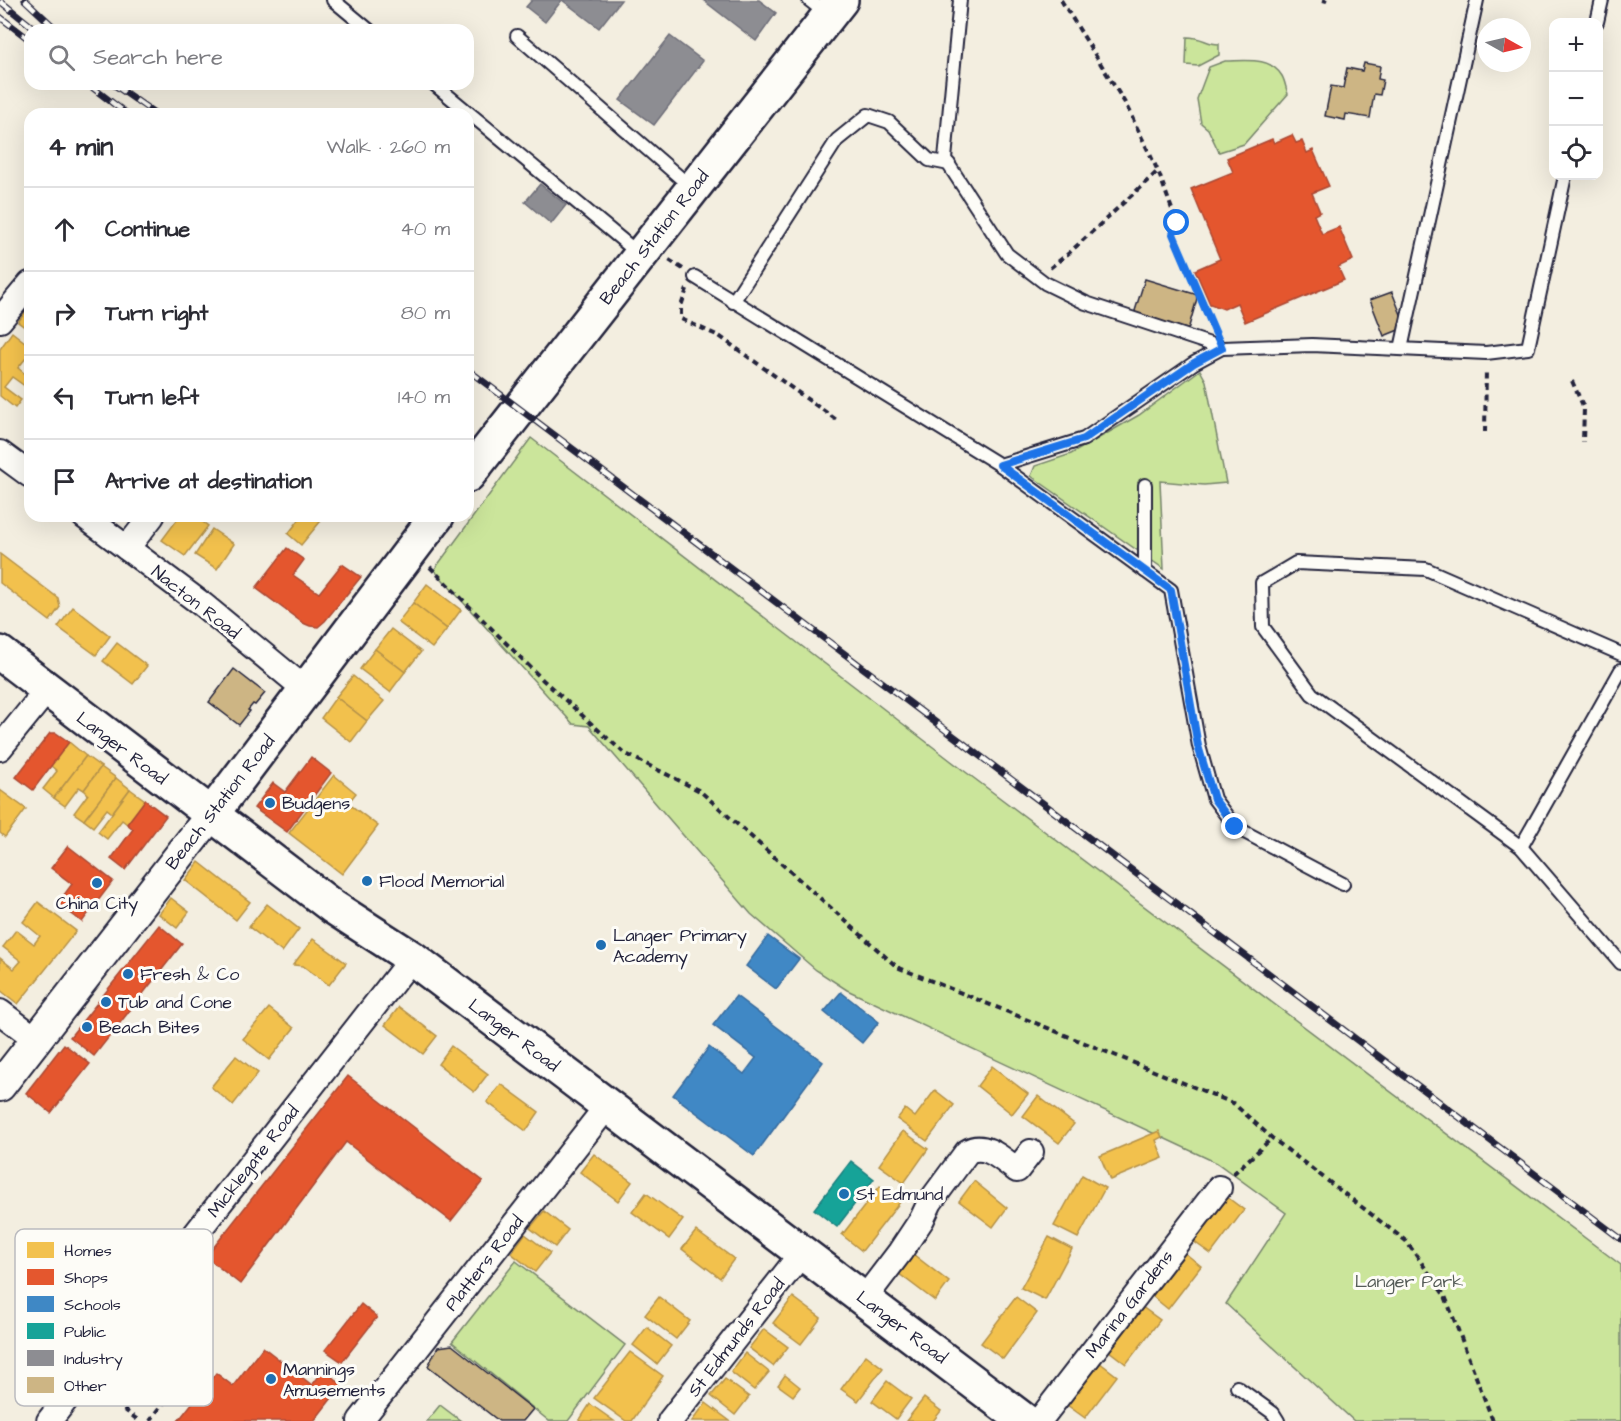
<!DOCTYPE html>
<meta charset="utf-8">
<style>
body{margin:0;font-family:"Architects Daughter",sans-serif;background:#f2f2f3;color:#2b2b33}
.controls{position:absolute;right:18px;top:18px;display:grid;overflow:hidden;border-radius:12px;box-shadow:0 6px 24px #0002}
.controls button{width:54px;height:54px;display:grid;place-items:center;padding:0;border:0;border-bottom:2px solid #e1e1e2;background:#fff;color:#2b2b33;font:30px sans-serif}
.compass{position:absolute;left:1477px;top:18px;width:54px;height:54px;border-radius:50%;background:#fff;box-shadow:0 6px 24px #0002;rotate:98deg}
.stop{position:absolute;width:18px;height:18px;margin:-14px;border:4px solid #1a73e8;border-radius:50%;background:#fff}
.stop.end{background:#1a73e8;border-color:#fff;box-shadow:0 2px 6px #0008}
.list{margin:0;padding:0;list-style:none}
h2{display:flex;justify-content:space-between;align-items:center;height:78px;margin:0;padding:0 24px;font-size:26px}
h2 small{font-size:20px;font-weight:400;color:#7c7c81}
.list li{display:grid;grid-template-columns:39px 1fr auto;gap:18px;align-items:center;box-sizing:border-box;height:84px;padding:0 24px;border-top:2px solid #e1e1e2}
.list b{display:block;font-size:22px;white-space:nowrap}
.list em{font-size:20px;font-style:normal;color:#7c7c81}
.icon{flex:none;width:33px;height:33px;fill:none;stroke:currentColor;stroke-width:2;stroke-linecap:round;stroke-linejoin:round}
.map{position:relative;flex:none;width:1621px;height:1421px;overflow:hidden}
.search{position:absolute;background:#fff;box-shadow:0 6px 24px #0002;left:24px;top:24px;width:450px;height:66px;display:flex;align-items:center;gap:15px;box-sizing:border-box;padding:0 21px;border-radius:18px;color:#7c7c81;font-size:22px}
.panel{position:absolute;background:#fff;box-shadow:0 6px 24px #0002;left:24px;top:108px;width:450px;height:414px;border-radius:18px}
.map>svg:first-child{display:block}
.green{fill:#cbe59b;stroke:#76846b;stroke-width:1.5}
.homes{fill:#f2c14e;stroke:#b49148;stroke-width:1.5}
.shops{fill:#e4572e;stroke:#aa4732;stroke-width:1.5}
.schools{fill:#3f88c5;stroke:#36699c;stroke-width:1.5}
.public{fill:#17a398;stroke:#1a7c7c;stroke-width:1.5}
.industry{fill:#8d8d92;stroke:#6d6d78;stroke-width:1.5}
.building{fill:#cdb584;stroke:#22223b;stroke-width:1.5}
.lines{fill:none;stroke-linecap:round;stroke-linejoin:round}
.service-casing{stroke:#22223b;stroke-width:16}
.minor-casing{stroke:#22223b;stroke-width:28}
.tertiary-casing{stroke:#22223b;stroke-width:34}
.primary-casing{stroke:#22223b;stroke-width:38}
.path{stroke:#22223b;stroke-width:4;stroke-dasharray:6 4.5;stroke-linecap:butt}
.service{stroke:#fdfcf7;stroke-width:12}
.minor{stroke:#fdfcf7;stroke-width:24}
.tertiary{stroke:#fdfcf7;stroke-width:30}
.primary{stroke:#fdfcf7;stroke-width:33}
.rail-casing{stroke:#22223b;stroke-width:7}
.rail{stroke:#fdfcf7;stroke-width:4.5;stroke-dasharray:14;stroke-linecap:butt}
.route{stroke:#1a73e8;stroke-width:8}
.poi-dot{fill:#1f6fb2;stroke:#fdfcf7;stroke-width:2}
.labels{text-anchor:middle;stroke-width:6;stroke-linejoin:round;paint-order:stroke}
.street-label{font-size:18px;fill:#22223b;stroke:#fdfcf7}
.poi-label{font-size:18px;fill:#22223b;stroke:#fdfcf7;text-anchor:start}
.park-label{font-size:18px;fill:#555c58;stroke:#fdfcf7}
.key{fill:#fdfcf7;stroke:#bbbbbf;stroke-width:1.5}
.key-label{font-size:16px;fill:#22223b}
</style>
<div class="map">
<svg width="1621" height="1421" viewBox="0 0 1621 1421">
<rect width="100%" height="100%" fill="#f3eee0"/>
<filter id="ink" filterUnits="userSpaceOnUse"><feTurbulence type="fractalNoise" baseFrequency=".0167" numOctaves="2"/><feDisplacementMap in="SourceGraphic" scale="12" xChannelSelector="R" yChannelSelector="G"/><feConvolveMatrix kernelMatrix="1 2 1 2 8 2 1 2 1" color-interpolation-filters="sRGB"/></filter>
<g filter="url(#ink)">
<g class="green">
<path d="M1187 37C1203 37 1206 44 1219 44V55L1198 66 1186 65Z"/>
<path d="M1225 61C1245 61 1270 56 1282 76 1285 81 1286 89 1288 94L1244 144 1219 152 1208 129 1201 123 1197 99 1209 67Z"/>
<polygon points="1200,370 1206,381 1226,483 1204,485 1160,481 1164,569 1031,476 1035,466 1071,454 1139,415"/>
<polygon points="531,438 963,770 1621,1265 1621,1421 1354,1421 1226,1304 1286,1213 1217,1163 847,990 816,970 751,914 589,726 573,724 434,570"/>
<polygon points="516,1261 625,1345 568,1421 549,1421 452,1342"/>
<polygon points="440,1405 461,1421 427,1421"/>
</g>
<g class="homes">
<polygon points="30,306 30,331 18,322"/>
<polygon points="12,332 30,346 30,353 18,368 30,378 30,388 29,389 12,377 4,387 21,400 15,408 0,396 0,349"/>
<polygon points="180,516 195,516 208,526 185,556 162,540"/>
<polygon points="302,516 325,516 301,545 288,534"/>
<polygon points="212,529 234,544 217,569 195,555"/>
<polygon points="0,554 58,598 60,607 50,621 0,583"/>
<polygon points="427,584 461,610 447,629 413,603"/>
<polygon points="413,603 447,629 432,648 398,622"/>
<polygon points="73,607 110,636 96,655 58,627"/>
<polygon points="391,629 421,652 405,672 375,649"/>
<polygon points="117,643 147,666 133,684 103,661"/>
<polygon points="375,649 405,672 390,692 360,669"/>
<polygon points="353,676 384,701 367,721 336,697"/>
<polygon points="336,697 367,721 351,742 321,718"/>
<polygon points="69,742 86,756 54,798 43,789 57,771 51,766"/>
<polygon points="86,756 101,767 84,790 79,787 65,806 54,798"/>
<polygon points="101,767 116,778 84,820 74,813 88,794 84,790"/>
<polygon points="334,775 356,793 348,803 378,826 342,874 289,833"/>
<polygon points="116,778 130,789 112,813 107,809 93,827 84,820"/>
<polygon points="130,789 145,800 127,824 122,820 107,839 98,832"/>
<polygon points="0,790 26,809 5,837 0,833"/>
<polygon points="199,862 250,902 236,920 185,880"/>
<polygon points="171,898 189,912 177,928 159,914"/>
<polygon points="38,902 76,931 18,1004 0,990 0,958 14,969 21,961 3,947 16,930 34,944 40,936 23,922"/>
<polygon points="267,904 299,929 282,952 249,927"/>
<polygon points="313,939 346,963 329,985 303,966 293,965"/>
<polygon points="399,1007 437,1036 423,1054 385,1025"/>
<polygon points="269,1008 294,1028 269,1060 243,1039"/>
<polygon points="451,1046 488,1074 474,1092 438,1064"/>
<polygon points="236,1056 258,1073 233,1105 211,1087"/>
<polygon points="992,1066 1028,1094 1012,1114 977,1086"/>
<polygon points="501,1084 539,1112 526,1131 487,1102"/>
<polygon points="935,1090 954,1105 927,1141 897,1119 905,1109 915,1117"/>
<polygon points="1038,1096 1074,1124 1059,1143 1023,1116"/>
<polygon points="903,1131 928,1149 904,1183 879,1165"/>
<polygon points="1159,1131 1162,1137 1156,1140 1163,1158 1110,1180 1100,1156"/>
<polygon points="594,1154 632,1182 618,1201 580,1172"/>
<polygon points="1082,1175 1105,1188 1078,1238 1054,1226"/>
<polygon points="974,1181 1007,1208 993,1227 959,1201"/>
<polygon points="880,1186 900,1202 862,1251 842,1235"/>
<polygon points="646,1193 683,1220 669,1239 632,1212"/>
<polygon points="1223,1194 1244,1210 1211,1254 1189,1238"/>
<polygon points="544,1211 568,1230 555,1247 530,1228"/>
<polygon points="696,1231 734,1259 720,1278 682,1249"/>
<polygon points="525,1234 550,1253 535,1272 511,1253"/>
<polygon points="1049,1237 1072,1249 1045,1300 1021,1288"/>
<polygon points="1180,1249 1201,1266 1168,1309 1147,1292"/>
<polygon points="909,1251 949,1282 935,1301 894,1270"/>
<polygon points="659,1297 690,1321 676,1339 645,1315"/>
<polygon points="793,1297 821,1318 801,1344 773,1323"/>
<polygon points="1016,1297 1037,1313 1003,1359 981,1343"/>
<polygon points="1138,1304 1160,1320 1126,1364 1104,1347"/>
<polygon points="647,1327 671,1346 657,1364 633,1345"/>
<polygon points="764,1329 788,1347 773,1366 749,1348"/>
<polygon points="630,1352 663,1376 632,1421 626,1421 594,1398"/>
<polygon points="745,1353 769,1372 754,1390 731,1372"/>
<polygon points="866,1355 883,1368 858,1401 841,1389"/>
<polygon points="1095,1359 1117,1376 1085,1418 1063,1402"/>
<polygon points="785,1375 800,1387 793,1396 778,1385"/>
<polygon points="725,1379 749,1397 735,1415 711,1396"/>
<polygon points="887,1381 911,1399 896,1419 872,1401"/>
<polygon points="924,1398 941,1411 933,1421 906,1421"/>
<polygon points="706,1403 730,1421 692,1421"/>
<polygon points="590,1404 614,1421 579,1421"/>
</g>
<g class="shops">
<polygon points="1292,135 1296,143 1302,141 1307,153 1313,150 1329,186 1312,193 1320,212 1314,215 1322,234 1339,227 1353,260 1338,267 1344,280 1245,322 1237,303 1224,309 1210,304 1195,270 1220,259 1191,189 1233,172 1227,158 1272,139 1274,143"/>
<polygon points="287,548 304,560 293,575 319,593 342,564 361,577 325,621 318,627 310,626 303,623 256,588"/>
<polygon points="50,733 56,733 69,742 33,790 16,777"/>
<polygon points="311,757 331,773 287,832 254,808 273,783 285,792"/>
<polygon points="145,800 166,816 125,870 111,859 133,829 127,824"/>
<polygon points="68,846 113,881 82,922 58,903 72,884 51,868"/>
<polygon points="159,925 182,944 94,1056 70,1037"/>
<polygon points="64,1044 90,1064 51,1113 26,1093"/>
<polygon points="348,1076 483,1181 451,1221 422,1199 416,1197 346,1142 240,1284 206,1257"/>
<polygon points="361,1304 377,1317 342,1362 325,1350"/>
<polygon points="263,1347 312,1385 324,1370 342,1385 314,1421 178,1421 216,1373 233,1386"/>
</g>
<g class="schools">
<polygon points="768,936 799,959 776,989 746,966"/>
<polygon points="841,992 879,1022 862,1043 824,1012"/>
<polygon points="736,996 823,1062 754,1156 673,1095 709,1047 744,1074 756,1058 713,1025"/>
</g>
<polygon class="public" points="851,1161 874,1179 837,1227 814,1209"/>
<g class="industry">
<polygon points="532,0 621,0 599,28 562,0 545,22 526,7"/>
<polygon points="703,0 759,0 776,13 756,41"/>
<polygon points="670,36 703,61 654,125 620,100"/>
<polygon points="540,184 566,205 551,224 525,202"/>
</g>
<g class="building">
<polygon points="1364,63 1380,66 1378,79 1383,80 1380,95 1374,94 1370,118 1346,114 1345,120 1325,116 1331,86 1343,88 1347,68 1362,71"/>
<polygon points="1145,279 1198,295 1188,330 1134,314"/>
<polygon points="1392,292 1406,327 1384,336 1370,300"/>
<polygon points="234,669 265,693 255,705 253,704 248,710 250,711 239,725 209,702"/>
<polygon points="452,1345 533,1409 523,1421 499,1421 428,1366 438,1347"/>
</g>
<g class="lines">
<g class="service-casing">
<g id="service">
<polyline points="333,0 369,30"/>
<polyline points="809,0 828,15"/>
<polyline points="960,0 945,159 1007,254 1045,283 1086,303 1222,348 1312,345 1486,353 1528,348 1565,176"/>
<polyline points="1597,22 1602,0"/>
<polyline points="517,36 692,188"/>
<polyline points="434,84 639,254"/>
<polyline points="695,277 1000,465 1171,590 1199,746 1214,799 1235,827 1343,884"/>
<polyline points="733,302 837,140 868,115 889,122 929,160 949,164"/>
<polyline points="1401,349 1477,0"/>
<polyline points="1000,465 1084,439 1194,363 1222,348"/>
<polyline points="1145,485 1145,571"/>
<polyline points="1621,654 1426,569 1296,563 1262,583 1263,627 1312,694 1521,847 1621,963"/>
<polyline points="1521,847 1621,670"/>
<polyline points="1237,1387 1273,1413 1278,1421"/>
</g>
</g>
<g class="minor-casing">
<g id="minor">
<polyline points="0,320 30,284"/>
<polyline points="0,453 30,475"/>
<polyline points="84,516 203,605 306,690"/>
<polyline points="127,548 152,516"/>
<polyline points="0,748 47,690"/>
<polyline points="0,1012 36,1039"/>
<path d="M865 1298 900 1252 922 1219 930 1202 967 1152C985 1141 1003 1160 1017 1170L1031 1152"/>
<polyline points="49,1421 412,958"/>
<polyline points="360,1421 608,1105"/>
<polyline points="670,1421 802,1253"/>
<polyline points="1039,1421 1219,1188"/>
</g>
</g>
<g class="tertiary-casing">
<polyline id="tertiary" points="0,1086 211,815"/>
</g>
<g class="primary-casing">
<g id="primary">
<polyline points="468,475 841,0"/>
<polyline points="0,653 333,907 412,958 1025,1421"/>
<polyline points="211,815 437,516"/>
</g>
</g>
<g class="path">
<polyline points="1061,0 1125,103 1158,171 1177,223 1173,234 1213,328"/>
<polyline points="1323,0 1327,1"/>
<polyline points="669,260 683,269"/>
<polyline points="1050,268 1069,253 1158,171"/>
<polyline points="687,289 681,306 681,319 719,336 838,421"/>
<polyline points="1572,381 1584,408 1583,442"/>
<polyline points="1485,432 1486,370"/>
<polyline points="430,567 543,680 624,753 700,791 897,967 1233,1103 1272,1138 1406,1241 1445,1296 1493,1421"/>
<polyline points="1233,1174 1272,1138"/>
<polyline points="99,1390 139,1421"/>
<polyline points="150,1421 207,1346"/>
</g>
<use href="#service" class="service"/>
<use href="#minor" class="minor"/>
<use href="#tertiary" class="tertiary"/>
<use href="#primary" class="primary"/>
<g class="rail-casing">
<g id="rail">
<polyline points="25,0 57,30"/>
<polyline points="0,1 36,30"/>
<polyline points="0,17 30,40"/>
<polyline points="88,84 127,114"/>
<polyline points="113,84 156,114"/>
<polyline points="468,370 1621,1239"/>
</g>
</g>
<use href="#rail" class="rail"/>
</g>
</g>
<g class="lines" filter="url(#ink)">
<polyline class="route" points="1177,223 1173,234 1222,348 1194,363 1084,439 1000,465 1171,590 1198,746 1214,799 1235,827"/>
</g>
<g class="poi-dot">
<circle cx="270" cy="803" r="6"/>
<circle cx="367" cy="881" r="6"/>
<circle cx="97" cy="883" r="6"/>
<circle cx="601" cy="945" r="6"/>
<circle cx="128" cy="974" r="6"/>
<circle cx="106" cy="1002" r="6"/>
<circle cx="87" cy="1027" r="6"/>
<circle cx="844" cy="1194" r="6"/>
<circle cx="271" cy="1379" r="6"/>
</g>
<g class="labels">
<g class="street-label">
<text transform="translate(654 237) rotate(-52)" y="6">Beach Station Road</text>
<text transform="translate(196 602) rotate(38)" y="6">Nacton Road</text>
<text transform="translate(122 748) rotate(37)" y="6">Langer Road</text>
<text transform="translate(220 802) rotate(-52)" y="6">Beach Station Road</text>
<text transform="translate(514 1035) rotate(37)" y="6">Langer Road</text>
<text transform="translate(253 1161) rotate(-52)" y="6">Micklegate Road</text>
<text transform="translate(484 1263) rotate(-52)" y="6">Platters Road</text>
<text transform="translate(1129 1304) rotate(-52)" y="6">Marina Gardens</text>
<text transform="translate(902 1327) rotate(37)" y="6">Langer Road</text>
<text transform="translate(736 1337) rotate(-52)" y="6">St Edmunds Road</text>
</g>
<g class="poi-label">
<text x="282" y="809">Budgens</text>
<text x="379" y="887">Flood Memorial</text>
<text x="97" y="909" text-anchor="middle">China City</text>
<text x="613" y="941">Langer Primary<tspan x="613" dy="21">Academy</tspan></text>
<text x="140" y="980">Fresh &amp; Co</text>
<text x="118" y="1008">Tub and Cone</text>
<text x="99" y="1033">Beach Bites</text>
<text x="856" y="1200">St Edmund</text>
<text x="283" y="1375">Mannings<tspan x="283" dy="21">Amusements</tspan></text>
</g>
<g class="park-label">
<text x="1409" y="1287">Langer Park</text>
</g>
</g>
<rect x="15" y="1229" width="198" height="177" rx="9" class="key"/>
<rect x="27" y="1242" width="27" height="16" fill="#f2c14e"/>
<rect x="27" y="1269" width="27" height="16" fill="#e4572e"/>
<rect x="27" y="1296" width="27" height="16" fill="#3f88c5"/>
<rect x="27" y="1323" width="27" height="16" fill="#17a398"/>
<rect x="27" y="1350" width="27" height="16" fill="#8d8d92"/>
<rect x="27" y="1377" width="27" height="16" fill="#cdb584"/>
<g class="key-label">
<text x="64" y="1256">Homes</text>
<text x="64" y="1283">Shops</text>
<text x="64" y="1310">Schools</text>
<text x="64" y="1337">Public</text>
<text x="64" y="1364">Industry</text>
<text x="64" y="1391">Other</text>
</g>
</svg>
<div class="controls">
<button>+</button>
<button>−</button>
<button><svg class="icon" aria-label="locate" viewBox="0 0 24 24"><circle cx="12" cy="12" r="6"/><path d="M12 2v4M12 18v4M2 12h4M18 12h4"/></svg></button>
</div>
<svg class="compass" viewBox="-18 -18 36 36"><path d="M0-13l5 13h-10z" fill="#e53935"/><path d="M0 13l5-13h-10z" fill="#7c7c81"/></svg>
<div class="stop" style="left:1177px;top:223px"></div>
<div class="stop end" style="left:1235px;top:827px"></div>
<div class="search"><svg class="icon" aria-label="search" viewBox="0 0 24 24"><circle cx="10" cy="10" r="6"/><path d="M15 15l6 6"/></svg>Search here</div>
<section class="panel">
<h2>4 min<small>Walk · 260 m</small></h2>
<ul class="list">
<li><svg class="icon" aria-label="ahead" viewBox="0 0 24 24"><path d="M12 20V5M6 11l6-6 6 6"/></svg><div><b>Continue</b></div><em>40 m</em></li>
<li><svg class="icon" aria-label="right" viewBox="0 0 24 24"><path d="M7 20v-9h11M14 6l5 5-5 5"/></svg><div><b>Turn right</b></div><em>80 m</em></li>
<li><svg class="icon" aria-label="left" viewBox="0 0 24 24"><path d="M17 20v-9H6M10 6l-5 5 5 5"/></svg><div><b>Turn left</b></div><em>140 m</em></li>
<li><svg class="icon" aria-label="arrive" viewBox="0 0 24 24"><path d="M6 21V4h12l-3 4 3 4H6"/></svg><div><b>Arrive at destination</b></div></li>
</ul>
</section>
</div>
